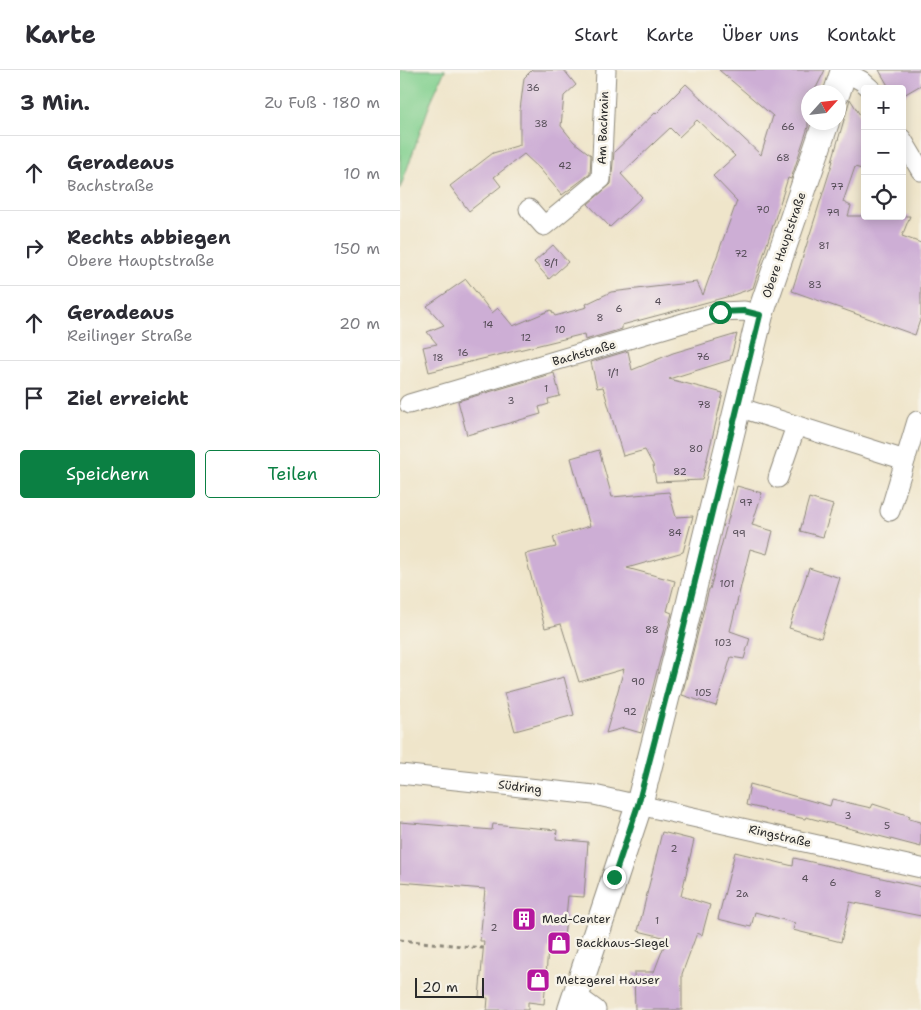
<!DOCTYPE html>
<html lang="de">
<meta charset="utf-8">
<style>
body{margin:0;font-family:"Shantell Sans",sans-serif;background:#f7f7f7;color:#2b2b33}
.controls{position:absolute;right:15px;top:15px;display:grid;overflow:hidden;border-radius:5px;box-shadow:0 2px 12px #0003}
.controls button{width:45px;height:45px;display:grid;place-items:center;padding:0;border:0;border-bottom:1px solid #e1e1e2;background:#fff;color:#2b2b33;font:25px sans-serif}
.compass{position:absolute;left:401px;top:15px;width:45px;height:45px;border-radius:50%;background:#fff;box-shadow:0 2px 12px #0003;rotate:63deg}
.scale{position:absolute;left:15px;bottom:12px;width:69px;box-sizing:border-box;padding-left:5px;border:2px solid #2b2b2b;border-top:0;font-size:14px;line-height:18px;white-space:nowrap;color:#2b2b2b;-webkit-text-stroke:4px #f7f3e8;paint-order:stroke}
.stop{position:absolute;width:15px;height:15px;margin:-11px;border:4px solid #0b8043;border-radius:50%;background:#fff}
.stop.end{background:#0b8043;border-color:#fff;box-shadow:0 1px 5px #0008}
.list{margin:0;padding:0;list-style:none}
h2{display:flex;justify-content:space-between;align-items:center;height:65px;margin:0;padding:0 20px;font-size:21px}
h2 small{font-size:16px;font-weight:400;color:#7c7c81}
.list li{display:grid;grid-template-columns:32px 1fr auto;gap:15px;align-items:center;box-sizing:border-box;height:75px;padding:0 20px;border-top:1px solid #e1e1e2}
.list b{display:block;font-size:19px;white-space:nowrap}
.list p{margin:0;font-size:16px;white-space:nowrap;color:#7c7c81}
.list em{font-size:16px;font-style:normal;color:#7c7c81}
.actions{display:flex;gap:10px;padding:15px 20px}
.actions a{flex:1;padding:11px 0;border:1px solid #0b8043;border-radius:5px;text-align:center;font-size:18px;color:#0b8043}
.actions .main{background:#0b8043;color:#fff}
.icon{flex:none;width:28px;height:28px;fill:none;stroke:currentColor;stroke-width:2;stroke-linecap:round;stroke-linejoin:round}
.map{position:relative;flex:none;width:521px;height:940px;overflow:hidden}
header{display:flex;align-items:center;gap:30px;box-sizing:border-box;height:70px;padding:0 25px;background:#fff;border-bottom:1px solid #e1e1e2}
header strong{font-size:24px}
nav{display:flex;gap:28px;margin-inline-start:auto;font-size:18px}
main{display:flex}
aside{flex:1;background:#fff}
.map>svg:first-child{display:block}
.green{fill:#82d08f;stroke:#567e5d}
.building{fill:#cdaed5}
.lines{fill:none;stroke-linecap:round;stroke-linejoin:round}
.minor-casing{stroke:#8d887a;stroke-width:21}
.secondary-casing{stroke:#8d887a;stroke-width:28}
.path{stroke:#8d887a;stroke-width:3;stroke-dasharray:4 4;stroke-linecap:butt}
.minor{stroke:#fff;stroke-width:19}
.secondary{stroke:#fff;stroke-width:26}
.route{stroke:#0b8043;stroke-width:6}
.labels{text-anchor:middle;stroke-width:5;stroke-linejoin:round;paint-order:stroke}
.number-label{font-size:10px;fill:#544c56}
.street-label{font-size:12px;fill:#2b2b2b;stroke:#f7f3e8}
.poi-label{font-size:12px;fill:#2b2b2b;stroke:#f7f3e8;text-anchor:start}
</style>
<header>
<strong>Karte</strong>
<nav><a>Start</a><a>Karte</a><a>Über uns</a><a>Kontakt</a></nav>
</header>
<main>
<aside>
<h2>3 Min.<small>Zu Fuß · 180 m</small></h2>
<ul class="list">
<li><svg class="icon" aria-label="ahead" viewBox="0 0 24 24"><path d="M12 20V5M6 11l6-6 6 6"/></svg><div><b>Geradeaus</b><p>Bachstraße</p></div><em>10 m</em></li>
<li><svg class="icon" aria-label="right" viewBox="0 0 24 24"><path d="M7 20v-9h11M14 6l5 5-5 5"/></svg><div><b>Rechts abbiegen</b><p>Obere Hauptstraße</p></div><em>150 m</em></li>
<li><svg class="icon" aria-label="ahead" viewBox="0 0 24 24"><path d="M12 20V5M6 11l6-6 6 6"/></svg><div><b>Geradeaus</b><p>Reilinger Straße</p></div><em>20 m</em></li>
<li><svg class="icon" aria-label="arrive" viewBox="0 0 24 24"><path d="M6 21V4h12l-3 4 3 4H6"/></svg><div><b>Ziel erreicht</b></div></li>
</ul>
<div class="actions"><a class="main">Speichern</a><a>Teilen</a></div>
</aside>
<div class="map">
<svg width="521" height="940" viewBox="0 0 521 940">
<rect width="100%" height="100%" fill="#f7f3e8"/>
<filter id="ink" filterUnits="userSpaceOnUse"><feTurbulence type="fractalNoise" baseFrequency=".02" numOctaves="2"/><feDisplacementMap in="SourceGraphic" scale="10" xChannelSelector="R" yChannelSelector="G"/><feConvolveMatrix kernelMatrix="1 2 1 2 8 2 1 2 1" color-interpolation-filters="sRGB"/></filter>
<filter id="wash" filterUnits="userSpaceOnUse"><feTurbulence type="fractalNoise" baseFrequency=".0096" numOctaves="4" result="noise"/><feDisplacementMap in="SourceGraphic" scale="20" xChannelSelector="R" yChannelSelector="G"/><feGaussianBlur stdDeviation="1.12" result="paint"/><feColorMatrix in="noise" values="0 0 0 0 0 0 0 0 0 0 0 0 0 0 0 0 0 1.4 0 .05"/><feComposite in="paint" operator="in"/></filter>
<g filter="url(#wash)">
<rect width="100%" height="100%" fill="#efe5ca"/>
<polygon class="green" points="0,0 45,0 31,31 0,119"/>
<g id="blocks">
<g class="building">
<polygon points="132,0 164,0 176,15 164,26 161,56 174,72 191,85 190,104 162,125 140,99 124,84 94,107 101,116 69,141 50,116 93,83 120,75 120,40 124,8"/>
<polygon points="319,0 425,0 416,18 408,22 408,57 391,109 388,108 353,218 330,226 222,255 222,259 185,270 184,264 29,302 23,277 37,274 27,262 44,255 27,236 66,209 92,243 98,238 113,256 151,240 155,246 187,237 186,234 211,222 297,212 303,225 337,131 313,106 335,86 297,50 279,67 270,58 221,104 242,127 210,157 188,134 211,114 214,82 255,43 256,44 286,14 361,85 373,46"/>
<polygon points="479,0 521,0 521,15 502,26 502,19 490,19"/>
<polygon points="450,29 465,53 465,100 455,97 443,132 451,136 448,146 510,146 502,166 521,173 521,247 515,265 392,221 433,91 432,91"/>
<polygon points="153,175 168,192 149,209 134,192"/>
<polygon points="337,264 330,290 269,309 323,323 302,410 256,412 253,395 245,380 223,386 203,317 197,318 191,292 228,281 232,300 273,283"/>
<polygon points="154,303 160,326 148,329 149,334 139,337 141,344 67,365 58,331"/>
<polygon points="199,380 212,427 269,422 276,447 293,446 283,482 227,498 275,511 267,541 272,543 241,663 224,658 206,663 224,599 179,612 161,554 145,558 125,484 156,477 153,467 190,456 171,388"/>
<polygon points="337,416 362,423 352,455 373,461 367,484 350,479 330,561 350,568 344,589 331,587 316,636 282,625 309,519 310,519"/>
<polygon points="409,428 433,435 423,467 400,461"/>
<polygon points="409,498 440,508 421,568 389,558"/>
<polygon points="164,607 174,645 115,661 104,623"/>
<polygon points="350,714 430,736 432,729 471,738 473,734 510,746 509,749 521,752 521,777 406,747 405,749 346,735"/>
<polygon points="0,752 92,760 93,754 157,760 156,769 188,772 184,827 168,826 163,879 148,878 144,934 128,932 128,940 87,940 88,928 79,927 84,871 80,871 85,819 0,812"/>
<polygon points="262,762 294,770 281,826 310,835 302,865 297,863 282,904 282,940 235,940 234,902 254,902 267,868 238,861"/>
<polygon points="335,782 393,796 394,788 521,817 521,846 450,832 441,872 393,860 395,853 355,842 351,857 318,849"/>
</g>
</g>
</g>
<g filter="url(#ink)">
<use href="#blocks" fill-opacity="0" stroke="#8d887a" stroke-width="1"/>
<g class="lines">
<g class="minor-casing">
<g id="minor">
<polyline points="444,1 462,11 471,19"/>
<polyline points="502,69 521,101"/>
<polyline points="129,139 144,156 201,109 206,0"/>
<polyline points="9,334 320,242 344,241 360,245"/>
<polyline points="338,337 505,390"/>
<polyline points="378,408 396,356"/>
<polyline points="490,441 517,351"/>
<polyline points="0,704 194,725 521,798"/>
<polyline points="177,926 196,940"/>
</g>
</g>
<g class="secondary-casing">
<g id="secondary">
<polyline points="437,22 444,0"/>
<polyline points="171,940 239,735 279,577 360,245 426,52"/>
</g>
</g>
<polyline class="path" points="0,870 83,878"/>
<use href="#minor" class="minor"/>
<use href="#secondary" class="secondary"/>
</g>
</g>
<g class="lines" filter="url(#ink)">
<polyline class="route" points="214,807 238,735 279,577 360,245 344,241 320,242"/>
</g>
<defs>
<g id="building-square" transform="scale(1.25)"><rect x="-9" y="-9" width="18" height="18" rx="4" fill="#b5179e" stroke="#f7f3e8"/><path d="M-4-6H4V6H1V3H-1V6H-4ZM-2.5-4.3h1.7v1.8h-1.7ZM.8-4.3h1.7v1.8H.8ZM-2.5-1h1.7V.8h-1.7ZM.8-1h1.7V.8H.8Z" fill="#fff"/></g>
<g id="shop-square" transform="scale(1.25)"><rect x="-9" y="-9" width="18" height="18" rx="4" fill="#b5179e" stroke="#f7f3e8"/><path d="M-5-2.5h2.3a2.7 3.5 0 0 1 5.4 0H5L5.5 6h-11ZM-1.5-2.5h3a1.5 2.3 0 0 0-3 0Z" fill="#fff"/></g>
</defs>
<g fill-rule="evenodd">
<use href="#building-square" x="124" y="849"/>
<use href="#shop-square" x="159" y="873"/>
<use href="#shop-square" x="138" y="910"/>
</g>
<g class="labels">
<g class="number-label">
<text x="133" y="21">36</text>
<text x="141" y="57">38</text>
<text x="388" y="60">66</text>
<text x="383" y="91">68</text>
<text x="165" y="99">42</text>
<text x="437" y="120">77</text>
<text x="363" y="143">70</text>
<text x="433" y="146">79</text>
<text x="424" y="179">81</text>
<text x="341" y="187">72</text>
<text x="151" y="196">8/1</text>
<text x="415" y="218">83</text>
<text x="258" y="235">4</text>
<text x="219" y="242">6</text>
<text x="200" y="251">8</text>
<text x="88" y="258">14</text>
<text x="160" y="263">10</text>
<text x="126" y="271">12</text>
<text x="63" y="286">16</text>
<text x="303" y="290">76</text>
<text x="38" y="291">18</text>
<text x="213" y="306">1/1</text>
<text x="146" y="322">1</text>
<text x="111" y="334">3</text>
<text x="304" y="338">78</text>
<text x="296" y="382">80</text>
<text x="280" y="405">82</text>
<text x="346" y="436">97</text>
<text x="275" y="466">84</text>
<text x="339" y="467">99</text>
<text x="327" y="517">101</text>
<text x="252" y="563">88</text>
<text x="323" y="576">103</text>
<text x="238" y="615">90</text>
<text x="303" y="626">105</text>
<text x="230" y="645">92</text>
<text x="448" y="749">3</text>
<text x="487" y="759">5</text>
<text x="274" y="782">2</text>
<text x="405" y="812">4</text>
<text x="433" y="816">6</text>
<text x="342" y="827">2a</text>
<text x="478" y="827">8</text>
<text x="257" y="854">1</text>
<text x="94" y="861">2</text>
</g>
<g class="street-label">
<text transform="translate(203 58) rotate(-88)" y="4">Am Bachrain</text>
<text transform="translate(384 175) rotate(-71)" y="4">Obere Hauptstraße</text>
<text transform="translate(184 283) rotate(-16)" y="4">Bachstraße</text>
<text transform="translate(120 717) rotate(7)" y="4">Südring</text>
<text transform="translate(380 766) rotate(13)" y="4">Ringstraße</text>
</g>
<g class="poi-label">
<text x="142" y="853">Med-Center</text>
<text x="176" y="877">Backhaus-Siegel</text>
<text x="156" y="914">Metzgerei Hauser</text>
</g>
</g>
</svg>
<div class="controls">
<button>+</button>
<button>−</button>
<button><svg class="icon" aria-label="locate" viewBox="0 0 24 24"><circle cx="12" cy="12" r="6"/><path d="M12 2v4M12 18v4M2 12h4M18 12h4"/></svg></button>
</div>
<svg class="compass" viewBox="-18 -18 36 36"><path d="M0-13l5 13h-10z" fill="#e53935"/><path d="M0 13l5-13h-10z" fill="#7c7c81"/></svg>
<div class="scale">20 m</div>
<div class="stop" style="left:320px;top:242px"></div>
<div class="stop end" style="left:214px;top:807px"></div>
</div>
</main>
